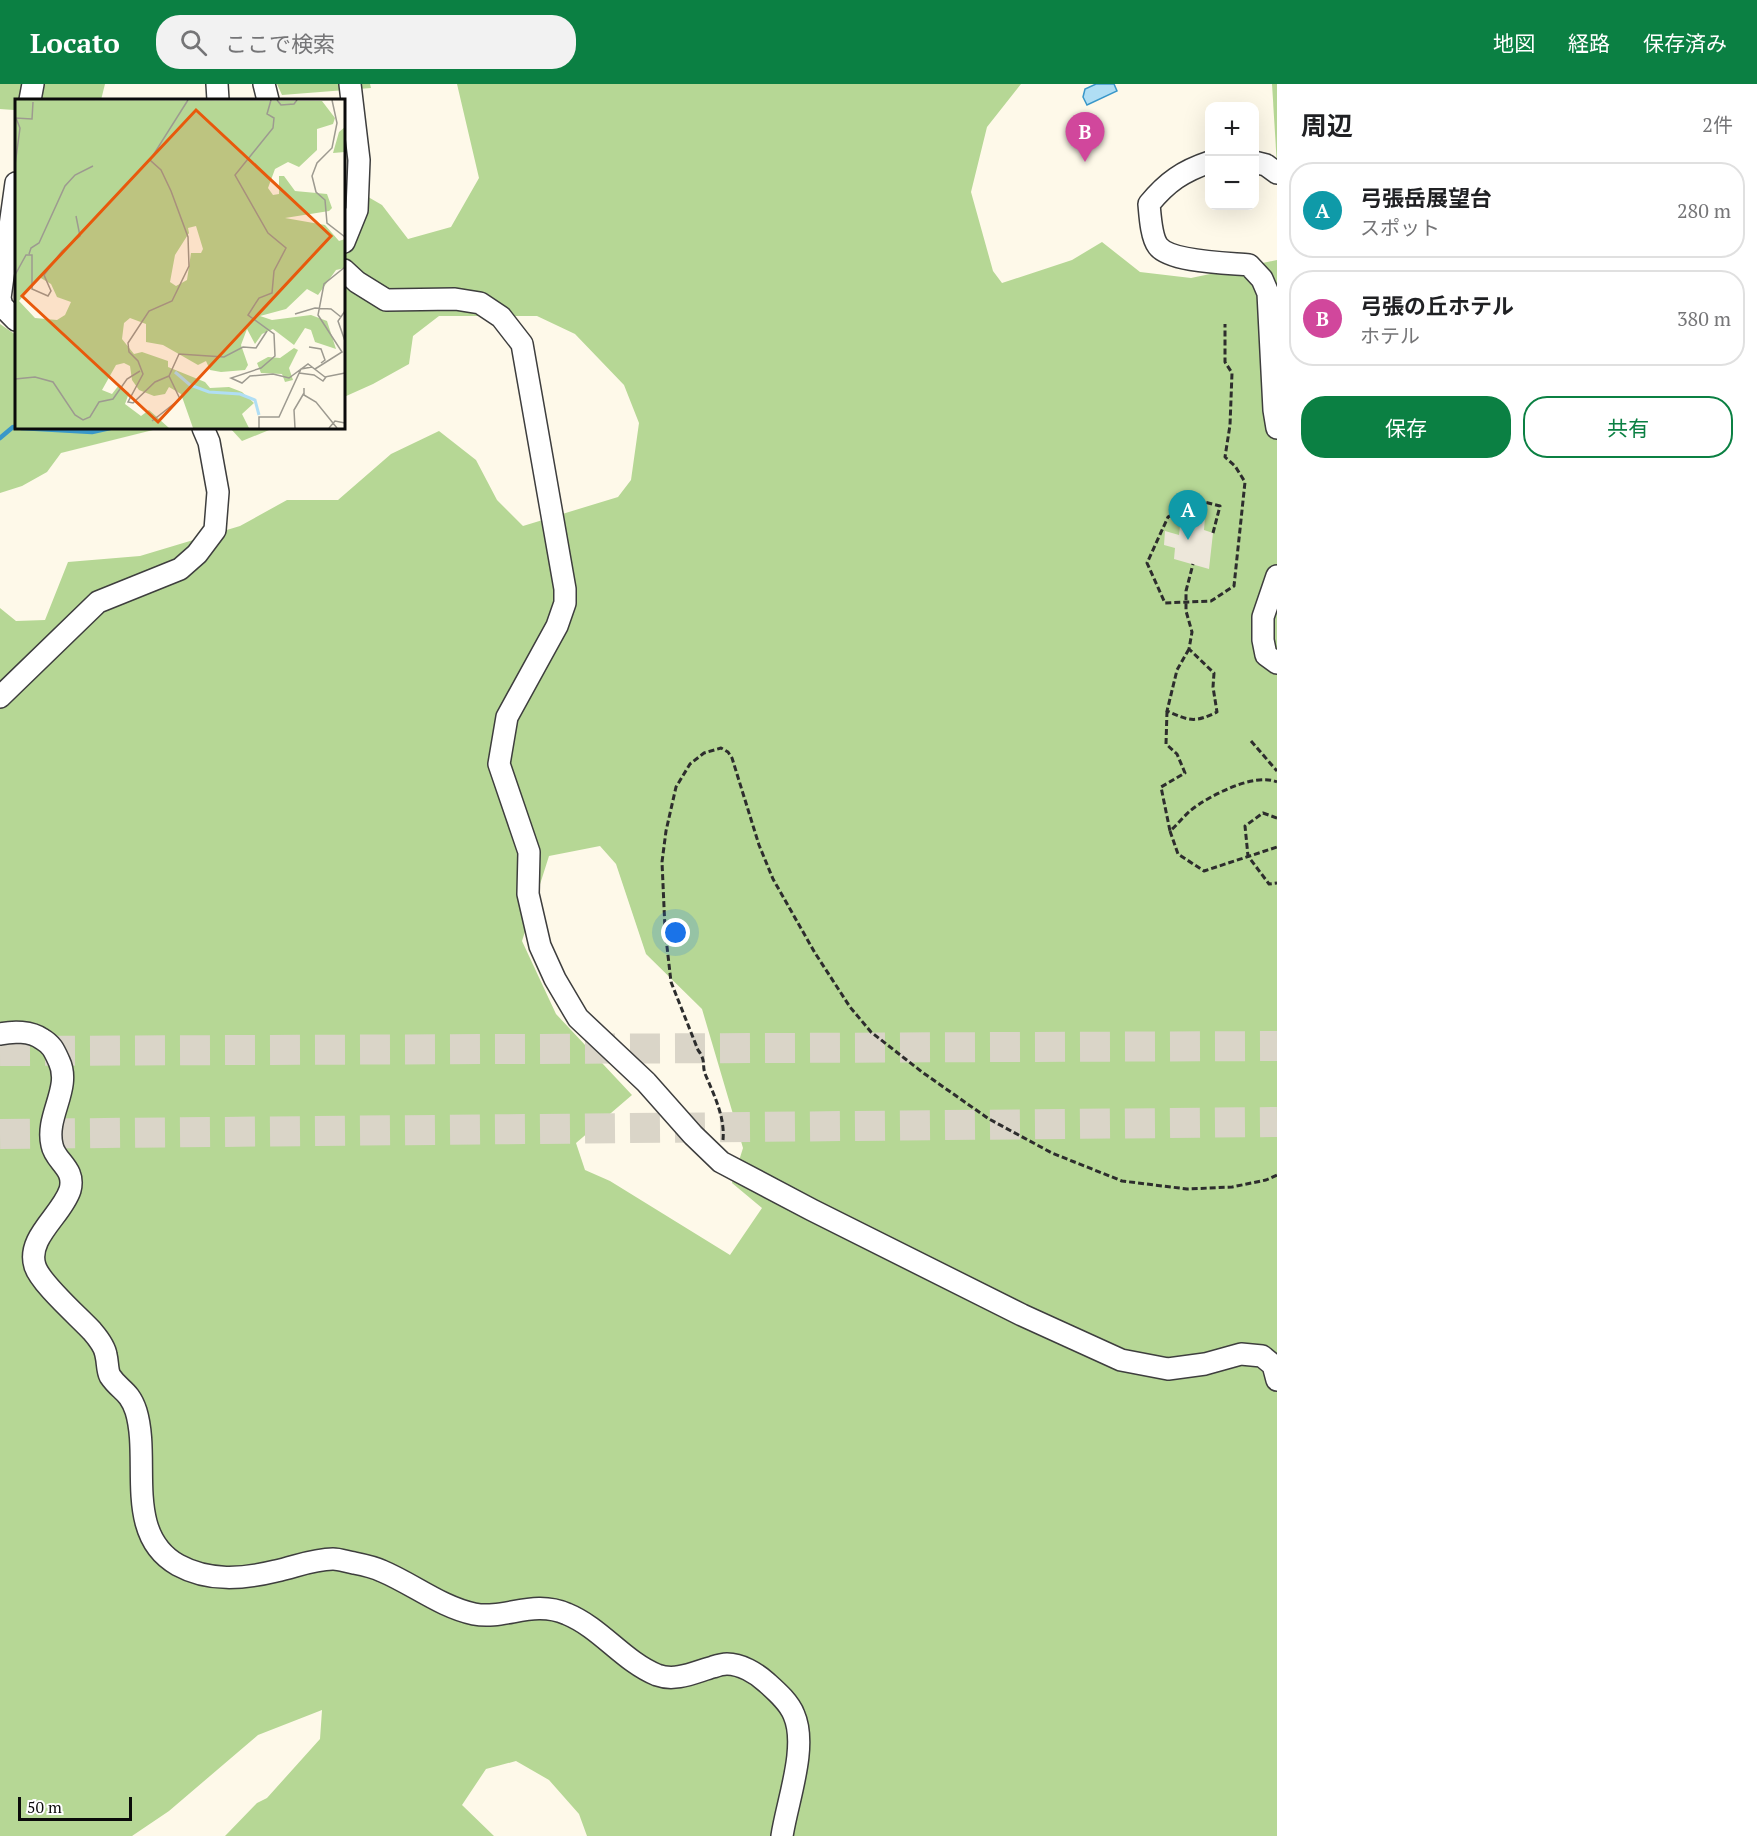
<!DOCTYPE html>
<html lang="ja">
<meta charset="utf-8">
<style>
body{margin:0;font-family:"PT Serif","Noto Sans JP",serif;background:#f2f2f2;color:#202124}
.controls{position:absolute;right:18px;top:18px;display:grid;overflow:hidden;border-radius:12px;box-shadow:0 6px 24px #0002}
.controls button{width:54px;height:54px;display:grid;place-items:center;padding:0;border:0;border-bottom:2px solid #e0e0e0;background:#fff;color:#202124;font:30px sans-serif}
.scale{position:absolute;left:18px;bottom:15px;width:114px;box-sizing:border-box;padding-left:6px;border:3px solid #0b0b0b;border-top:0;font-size:16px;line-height:21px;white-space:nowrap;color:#0b0b0b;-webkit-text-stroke:4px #fff;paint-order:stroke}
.you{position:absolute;left:676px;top:849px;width:21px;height:21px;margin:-15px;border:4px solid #fff;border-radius:50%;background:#1a73e8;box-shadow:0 0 0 9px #1a73e833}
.badge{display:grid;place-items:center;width:39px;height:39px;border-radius:50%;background:#0b8043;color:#fff;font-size:20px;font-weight:700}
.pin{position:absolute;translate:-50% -50px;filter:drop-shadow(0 2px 3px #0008)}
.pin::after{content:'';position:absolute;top:32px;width:21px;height:18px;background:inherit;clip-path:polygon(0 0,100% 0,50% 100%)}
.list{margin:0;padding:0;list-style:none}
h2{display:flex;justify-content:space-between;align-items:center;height:78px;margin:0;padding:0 24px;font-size:26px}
h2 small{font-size:20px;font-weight:400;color:#757577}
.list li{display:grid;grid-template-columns:39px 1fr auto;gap:18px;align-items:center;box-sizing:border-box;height:96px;margin:0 12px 12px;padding:0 12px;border:2px solid #e0e0e0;border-radius:24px}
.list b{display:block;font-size:22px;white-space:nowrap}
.list p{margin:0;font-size:20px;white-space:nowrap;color:#757577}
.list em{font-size:20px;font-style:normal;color:#757577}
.actions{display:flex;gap:12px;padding:18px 24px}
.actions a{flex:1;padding:14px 0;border:2px solid #0b8043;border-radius:24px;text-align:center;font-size:21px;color:#0b8043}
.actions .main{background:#0b8043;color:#fff}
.icon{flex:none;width:33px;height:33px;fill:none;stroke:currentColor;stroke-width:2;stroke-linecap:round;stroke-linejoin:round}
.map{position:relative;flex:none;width:1277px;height:1752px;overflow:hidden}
header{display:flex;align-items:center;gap:36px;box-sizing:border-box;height:84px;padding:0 30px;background:#0b8043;color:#fff}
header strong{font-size:28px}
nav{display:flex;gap:33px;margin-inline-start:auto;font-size:21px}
.search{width:420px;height:54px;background:#f2f2f2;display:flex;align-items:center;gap:15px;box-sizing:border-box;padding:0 21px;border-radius:24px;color:#757577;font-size:22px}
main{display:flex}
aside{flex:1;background:#fff}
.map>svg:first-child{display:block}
.forest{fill:#b6d795;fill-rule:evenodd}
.plaza{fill:#ede7da}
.water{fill:#b0def4;stroke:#3997c9;stroke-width:1.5}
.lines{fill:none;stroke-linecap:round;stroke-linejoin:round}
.stream{stroke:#3997c9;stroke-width:4.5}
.highway-tunnel{stroke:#dad5c8;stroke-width:30;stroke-dasharray:30 15;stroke-linecap:butt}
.minor-casing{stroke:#3e3e3e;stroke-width:24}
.path{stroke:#2d2d2d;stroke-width:3;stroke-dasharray:6 3;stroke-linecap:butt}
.minor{stroke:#fff;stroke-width:21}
.inset-river{fill:none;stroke:#b0def4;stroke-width:3}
.inset-road{fill:none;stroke:#9d9a90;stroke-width:1.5}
.view{fill:#e8590c;fill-opacity:0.15;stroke:#e8590c;stroke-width:3}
.inset-edge{fill:none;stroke:#0b0b0b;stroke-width:3}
</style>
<header>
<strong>Locato</strong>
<div class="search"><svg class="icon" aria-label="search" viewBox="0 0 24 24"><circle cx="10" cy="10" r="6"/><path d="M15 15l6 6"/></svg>ここで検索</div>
<nav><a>地図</a><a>経路</a><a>保存済み</a></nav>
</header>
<main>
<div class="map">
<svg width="1277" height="1752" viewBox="0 0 1277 1752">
<rect width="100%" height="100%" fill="#fef9e9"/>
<g class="forest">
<polygon points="0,0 105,0 101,16 16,16 16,26 14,26 0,25"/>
<polygon points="277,0 370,0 371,4 282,11"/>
<path d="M457 0H1021L987 43 971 108 993 187 1002 199 1072 176 1102 158 1140 188 1191 194 1277 176V1752H587L579 1730 549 1696 516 1677 486 1685 462 1721 494 1752H225L257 1719 267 1714 320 1655 322 1626 258 1651 169 1727 132 1752H0V524L16 537 45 536 68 478 140 472 240 442 287 416H338L391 370 439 347 476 376 497 416 523 442 618 413 631 396 639 339 624 301 575 250 537 232H439L413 252 409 280 373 300 344 313V99L382 121 408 155 451 143 479 94ZM600 762 616 780 646 870 702 925 743 1064 732 1099 762 1124 730 1171 610 1097 585 1086 576 1059 632 1011 556 930 522 857 549 772Z"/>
<polygon points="1272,0 1277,0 1277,82"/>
<polygon points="0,240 16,251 16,344 161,344 61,369 47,388 22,402 0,409"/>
<polygon points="230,344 274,344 242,357"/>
</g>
<polygon class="plaza" points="1193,430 1205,433 1204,446 1213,449 1209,485 1174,475 1175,464 1164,461 1165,447 1179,451 1180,442 1191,444"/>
<polygon class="water" points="1096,0 1114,0 1117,7 1087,21 1083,13 1085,5"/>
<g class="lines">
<g class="stream">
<polyline points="21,344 92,348 110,344"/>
<polyline points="0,354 13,343 16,343"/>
</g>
<g class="highway-tunnel">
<polyline points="0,967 1277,962"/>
<polyline points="0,1050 1277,1038"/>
</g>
<g class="minor-casing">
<g id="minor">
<polyline points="217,0 218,16"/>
<polyline points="264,0 268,16"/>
<polyline points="30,16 33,0"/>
<path d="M1210 78C1183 87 1167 98 1149 120 1150 130 1151 153 1158 162 1170 178 1228 179 1249 181L1262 195 1268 209 1274 326 1277 344"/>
<polyline points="1254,78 1266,81 1277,89"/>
<polyline points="16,99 0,214 2,222 16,236"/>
<polyline points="344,158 357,126 359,76 350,0"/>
<polyline points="344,186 357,198 386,216 455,215 480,219 501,233 522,260 565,505 565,519 557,542 507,633 499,680 529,768 528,810 540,862 555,895 578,934 646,998 693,1051 721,1078 812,1126 1022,1231 1121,1276 1168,1285 1205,1280 1241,1270 1262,1272 1273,1281 1277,1296"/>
<polyline points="1277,492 1263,533 1263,556 1266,571 1277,579"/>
<polyline points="0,613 98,518 180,485 197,470 215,446 218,408 209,358 203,344"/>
<path d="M0 950C13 947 31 947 42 955 52 961 54 966 59 977 72 1004 45 1032 52 1061 55 1078 76 1084 70 1106 62 1131 26 1154 35 1182 40 1199 78 1232 92 1247 98 1254 105 1263 106 1271 108 1279 107 1286 110 1292 120 1307 129 1306 136 1327 151 1376 123 1450 178 1481 209 1498 243 1495 276 1487 295 1483 313 1475 333 1475 340 1475 347 1478 354 1479 364 1481 374 1483 382 1487 413 1500 441 1523 474 1530 505 1536 533 1515 567 1530 601 1544 623 1577 657 1591 676 1598 695 1588 713 1583 716 1582 724 1580 727 1580 741 1580 756 1589 766 1598 776 1607 789 1618 794 1631 808 1663 787 1718 782 1752"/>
</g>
</g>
<g class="path">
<polyline points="1213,449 1220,422 1197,416 1168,433 1147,479 1165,519 1211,517 1234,502 1245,398 1235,382 1225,373 1230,341 1232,289 1225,278 1225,240"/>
<path d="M1189 565 1177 586 1167 627C1190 637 1194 639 1217 628L1213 603 1214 589 1189 565 1192 548 1186 527V507L1193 480"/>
<path d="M1167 627 1166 660 1177 670 1185 689 1161 703 1170 747C1177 741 1183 733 1190 727 1208 712 1255 688 1277 698"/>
<polyline points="1251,657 1277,687"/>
<polyline points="1277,734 1263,729 1245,742 1248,772 1269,800 1277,799"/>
<polyline points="1170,747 1178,770 1204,787 1277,763"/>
<path d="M723 1056C725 1034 715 1013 706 992 701 981 707 978 698 966L671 898 665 845 662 778 666 747 676 703 690 680 704 669 721 664 728 668 732 674 759 761 773 795 815 869 850 923 871 948 922 988 989 1035 1052 1069 1122 1097 1187 1105 1232 1103 1266 1096 1277 1091"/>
</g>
<use href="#minor" class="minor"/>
</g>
<g transform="translate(15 15)">
<rect width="330" height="330" fill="#fef9e9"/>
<path d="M0 1 307 2 320 19 318 25 302 30V51L284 68 273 63 260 70 253 89 258 96 264 95V77H269L280 92 312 95 317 109 314 112 270 119 310 126 324 142 330 140V169L321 171 303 196 292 190 271 210 245 217 257 221 296 216 312 222 321 250 300 243 296 231 290 229 279 246 258 230 247 235 240 245 232 230 226 246 233 266 230 271 206 273 195 271 191 262 183 266 148 246 131 243V225L115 219 109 224 107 240 119 255 127 253 153 262V268L190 283 195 289 214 288 227 293 239 304 227 315 234 329H178L166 295 154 288 150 295 139 297 124 291 117 281 115 267 109 264 101 266 87 291 97 295 104 286 114 294 110 305 126 317 134 311 154 329H0ZM181 127 188 150 186 154H176L172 181 161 187 155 183 160 156 174 134 173 129ZM24 178 36 185 42 198 56 203 50 216 42 221 20 219 4 202ZM330 28V53L318 54 324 33ZM279 249 283 251 274 269 278 281 270 283 267 275 246 274 242 264 253 258 265 259Z" fill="#b6d795" fill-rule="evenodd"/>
<path class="inset-river" d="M160 273 175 286 194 293 225 295 240 301 244 316"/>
<path class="inset-road" d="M256 1 252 15 259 19 258 29 220 76 253 134 271 149 259 172 257 194 244 199 233 216 259 235 260 257 246 269 216 279 227 284 235 277 258 275 274 279 293 265 310 278 330 274M262 1 266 6 279 5 282 1M317 1 322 24 317 49 302 64 297 77 301 93 310 101 312 124 330 138M0 66 5 29 1 19 17 20 18 3M14 155 16 149 24 144 50 87 60 76 78 67M0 176 11 156H17V190L33 197 36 192 29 176 47 152 65 137 61 117M330 212 323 222 330 242M280 215 300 209 316 210 326 218M294 248 306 250 310 261 306 264M300 270 327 253 303 216 309 185 330 168M284 274 299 276 308 282 311 278M154 277 140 283 118 304 113 303 128 275 123 262 114 253 113 244 134 212 157 202 174 167 173 138 156 92 146 71 135 61 173 1M0 280 20 278 38 283 60 316 68 321 75 318 84 303 98 300 112 280 125 272M289 289V296L301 303 322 329M137 322 165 300 154 277 164 255 209 258 228 248 241 249 252 232M244 329V318H264L286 270 297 268M280 329 279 311 289 294M314 329 320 322 330 324"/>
<path class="view" d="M181 11 316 137 143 323 7 197Z"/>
<rect width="330" height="330" class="inset-edge"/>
</g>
</svg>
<div class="controls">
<button>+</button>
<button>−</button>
</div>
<div class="scale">50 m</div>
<div class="you"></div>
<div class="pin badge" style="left:1188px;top:456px;background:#0f9aa8">A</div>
<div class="pin badge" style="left:1085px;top:78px;background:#d1479c">B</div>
</div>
<aside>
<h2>周辺<small>2件</small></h2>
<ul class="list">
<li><span class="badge" style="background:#0f9aa8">A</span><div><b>弓張岳展望台</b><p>スポット</p></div><em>280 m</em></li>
<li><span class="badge" style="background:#d1479c">B</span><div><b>弓張の丘ホテル</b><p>ホテル</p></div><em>380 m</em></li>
</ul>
<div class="actions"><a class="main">保存</a><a>共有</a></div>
</aside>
</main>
